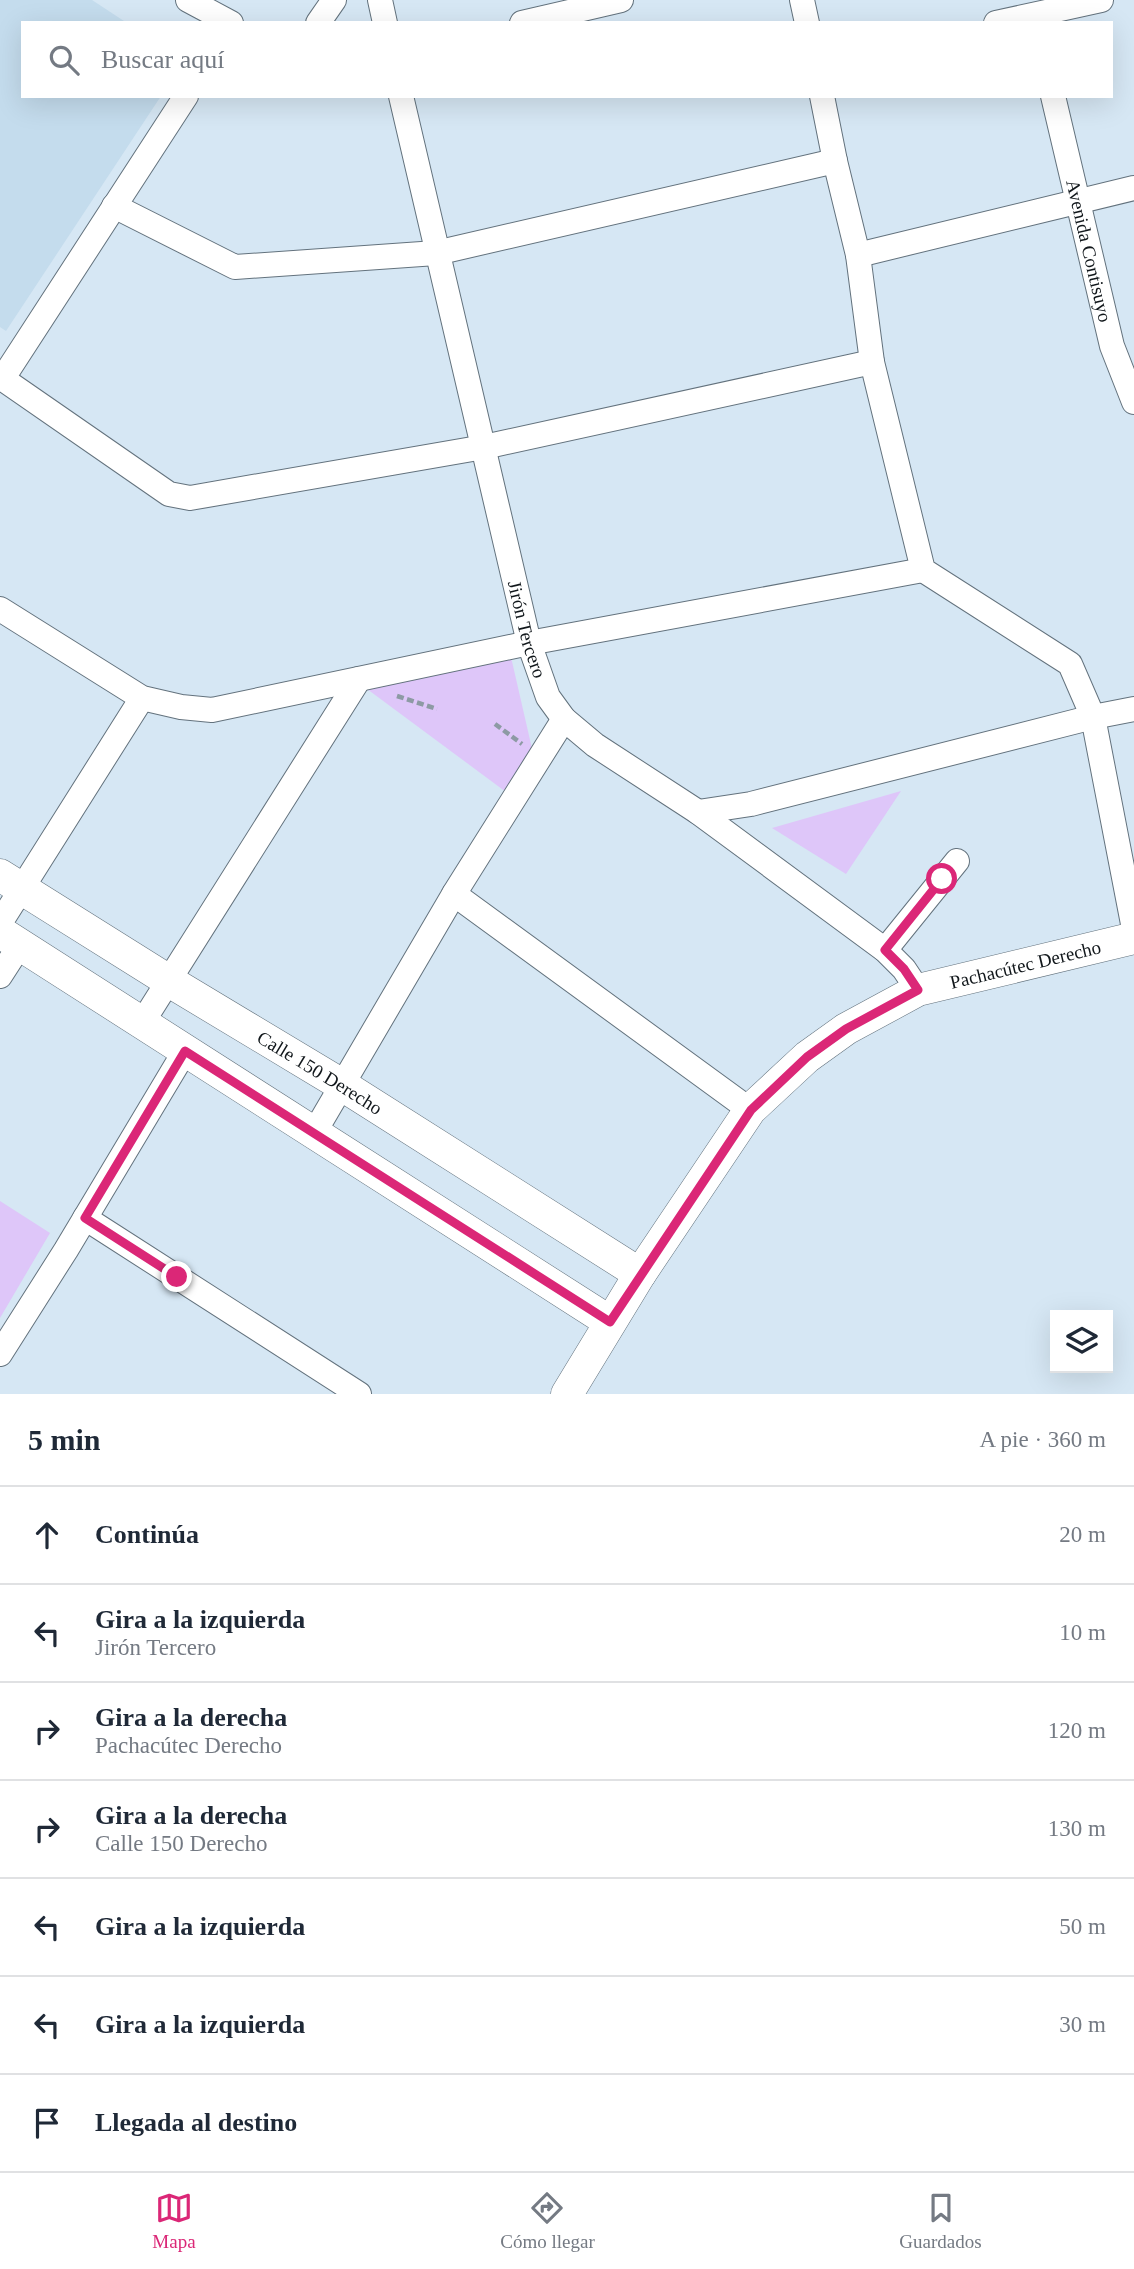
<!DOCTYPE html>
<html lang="es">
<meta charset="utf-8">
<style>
body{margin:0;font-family:"Times New Roman",serif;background:#f6f6f7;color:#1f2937}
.controls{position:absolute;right:21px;bottom:21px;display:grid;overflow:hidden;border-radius:0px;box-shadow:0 7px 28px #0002}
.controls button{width:63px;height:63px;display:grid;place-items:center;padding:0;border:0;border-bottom:2px solid #e0e1e3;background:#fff;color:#1f2937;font:35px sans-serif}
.stop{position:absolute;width:21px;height:21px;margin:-16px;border:5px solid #db2777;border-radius:50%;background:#fff}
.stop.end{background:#db2777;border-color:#fff;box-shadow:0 2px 7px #0008}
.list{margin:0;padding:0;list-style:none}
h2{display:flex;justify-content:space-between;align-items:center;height:91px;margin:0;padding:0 28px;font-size:30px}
h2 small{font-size:23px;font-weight:400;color:#747a83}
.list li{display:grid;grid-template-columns:46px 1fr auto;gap:21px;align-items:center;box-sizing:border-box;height:98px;padding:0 28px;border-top:2px solid #e0e1e3}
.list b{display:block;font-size:26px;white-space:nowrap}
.list p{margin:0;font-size:23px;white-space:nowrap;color:#747a83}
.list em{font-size:23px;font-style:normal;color:#747a83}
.icon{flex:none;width:38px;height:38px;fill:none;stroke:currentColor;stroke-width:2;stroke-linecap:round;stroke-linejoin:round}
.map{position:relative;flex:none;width:1134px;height:1394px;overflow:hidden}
.search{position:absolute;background:#fff;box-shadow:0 7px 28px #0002;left:21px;right:21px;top:21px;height:77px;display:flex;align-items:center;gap:18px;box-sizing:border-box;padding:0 24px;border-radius:0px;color:#747a83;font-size:26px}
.sheet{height:777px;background:#fff}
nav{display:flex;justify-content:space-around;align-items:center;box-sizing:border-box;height:98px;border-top:2px solid #e0e1e3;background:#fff;font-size:19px;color:#747a83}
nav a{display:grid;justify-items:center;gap:4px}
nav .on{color:#db2777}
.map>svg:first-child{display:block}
.built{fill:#c4dced}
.green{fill:#dec6f9}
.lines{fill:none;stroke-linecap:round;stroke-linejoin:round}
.minor-casing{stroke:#63727d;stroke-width:26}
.tertiary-casing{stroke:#63727d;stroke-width:33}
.path{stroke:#8d9aa4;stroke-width:4.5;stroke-dasharray:7 3.5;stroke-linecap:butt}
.minor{stroke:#fff;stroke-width:24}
.tertiary{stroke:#fff;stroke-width:32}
.route{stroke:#db2777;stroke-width:9}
.labels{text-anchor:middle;stroke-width:5;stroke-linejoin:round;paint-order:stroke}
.street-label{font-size:19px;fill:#11171b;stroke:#d6e7f4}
</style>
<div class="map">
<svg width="1134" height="1394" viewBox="0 0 1134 1394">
<rect width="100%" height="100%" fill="#d6e7f4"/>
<polygon class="built" points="0,0 92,0 127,23 23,23 23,96 161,96 6,331 0,327"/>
<g class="green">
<polygon points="511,657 533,753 506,792 363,686"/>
<polygon points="901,791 846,874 772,828"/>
<polygon points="0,1201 50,1233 0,1318"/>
</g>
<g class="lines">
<g class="minor-casing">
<g id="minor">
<polyline points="188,0 231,23"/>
<polyline points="380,0 385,23"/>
<polyline points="802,0 807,23"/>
<polyline points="318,23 334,0"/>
<polyline points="522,23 621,0"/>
<polyline points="996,23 1101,0"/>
<path id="s1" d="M401 96 529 643 548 697 564 719 595 745 698 812 885 950 904 969 918 990"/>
<polyline points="822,96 835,161 858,255 872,362 923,570 1070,664 1093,717 1134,929"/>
<path id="s2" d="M1053 96 1112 346 1134 402"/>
<polyline points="114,206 235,267 436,253 835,161"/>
<polyline points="858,255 1134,188"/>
<polyline points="0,377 169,494 190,498 484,447 872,362"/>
<polyline points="3,378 186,96"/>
<polyline points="0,609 142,698 181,707 212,710 529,643 923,570"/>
<polyline points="698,812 751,804 1093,717 1134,709"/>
<polyline points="454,894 750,1110"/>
<polyline points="0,923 142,698"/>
<polyline points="885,950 957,861"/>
<polyline points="0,976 20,945"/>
<polyline points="142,1023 359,679"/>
<polyline points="314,1133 454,894 564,719"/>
<polyline points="85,1218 359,1394"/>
<polyline points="0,1354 66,1250 185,1051"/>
</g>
</g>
<g class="tertiary-casing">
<g id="tertiary">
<path id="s3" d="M0 875 169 981 342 1085 640 1274"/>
<polyline points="0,932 610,1322"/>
<path id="s4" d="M567 1394 640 1274 750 1110 807 1057 846 1029 918 990 1134 938"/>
</g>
</g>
<g class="path">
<polyline points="397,696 437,709"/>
<polyline points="495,724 522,744"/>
</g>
<use href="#minor" class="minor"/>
<use href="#tertiary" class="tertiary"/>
</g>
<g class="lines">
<polyline class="route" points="177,1277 85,1218 185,1051 610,1322 751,1110 807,1057 846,1029 918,990 904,969 885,950 942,879"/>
</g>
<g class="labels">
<g class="street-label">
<text dy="7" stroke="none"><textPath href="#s2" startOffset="159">Avenida Contisuyo</textPath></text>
<text dy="7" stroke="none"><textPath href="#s1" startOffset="548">Jirón Tercero</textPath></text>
<text dy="7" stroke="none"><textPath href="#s4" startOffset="656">Pachacútec Derecho</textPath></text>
<text dy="7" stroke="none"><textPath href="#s3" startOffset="376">Calle 150 Derecho</textPath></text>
</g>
</g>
</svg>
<div class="controls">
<button><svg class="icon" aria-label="layers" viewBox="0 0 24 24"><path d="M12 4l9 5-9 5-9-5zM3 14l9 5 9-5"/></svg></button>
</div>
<div class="stop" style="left:942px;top:879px"></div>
<div class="stop end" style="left:177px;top:1277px"></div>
<div class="search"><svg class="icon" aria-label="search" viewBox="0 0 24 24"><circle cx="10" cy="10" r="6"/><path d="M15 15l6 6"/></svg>Buscar aquí</div>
</div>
<section class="sheet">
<h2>5 min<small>A pie · 360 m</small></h2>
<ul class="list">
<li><svg class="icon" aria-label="ahead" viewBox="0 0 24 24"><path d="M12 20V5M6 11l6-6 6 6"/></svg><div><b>Continúa</b></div><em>20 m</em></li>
<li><svg class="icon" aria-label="left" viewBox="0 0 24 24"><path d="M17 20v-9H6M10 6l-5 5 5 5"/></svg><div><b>Gira a la izquierda</b><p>Jirón Tercero</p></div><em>10 m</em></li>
<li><svg class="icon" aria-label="right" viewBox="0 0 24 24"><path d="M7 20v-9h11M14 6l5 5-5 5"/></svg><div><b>Gira a la derecha</b><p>Pachacútec Derecho</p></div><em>120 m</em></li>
<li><svg class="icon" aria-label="right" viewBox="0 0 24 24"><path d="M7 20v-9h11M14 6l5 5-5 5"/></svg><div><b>Gira a la derecha</b><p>Calle 150 Derecho</p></div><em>130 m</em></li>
<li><svg class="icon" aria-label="left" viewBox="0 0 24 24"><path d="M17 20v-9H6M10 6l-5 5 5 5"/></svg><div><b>Gira a la izquierda</b></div><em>50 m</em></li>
<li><svg class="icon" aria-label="left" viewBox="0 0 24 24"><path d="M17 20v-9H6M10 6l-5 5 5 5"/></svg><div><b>Gira a la izquierda</b></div><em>30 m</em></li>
<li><svg class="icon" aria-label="arrive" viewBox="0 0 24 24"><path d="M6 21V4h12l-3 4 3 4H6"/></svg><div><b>Llegada al destino</b></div></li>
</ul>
</section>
<nav>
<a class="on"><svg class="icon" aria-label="map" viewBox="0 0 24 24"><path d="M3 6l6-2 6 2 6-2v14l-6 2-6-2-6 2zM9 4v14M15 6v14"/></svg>Mapa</a>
<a><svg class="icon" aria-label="directions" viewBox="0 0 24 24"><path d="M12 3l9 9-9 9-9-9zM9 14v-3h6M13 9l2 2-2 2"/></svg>Cómo llegar</a>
<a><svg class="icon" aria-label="saved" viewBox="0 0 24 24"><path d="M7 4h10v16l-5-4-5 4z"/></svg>Guardados</a>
</nav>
